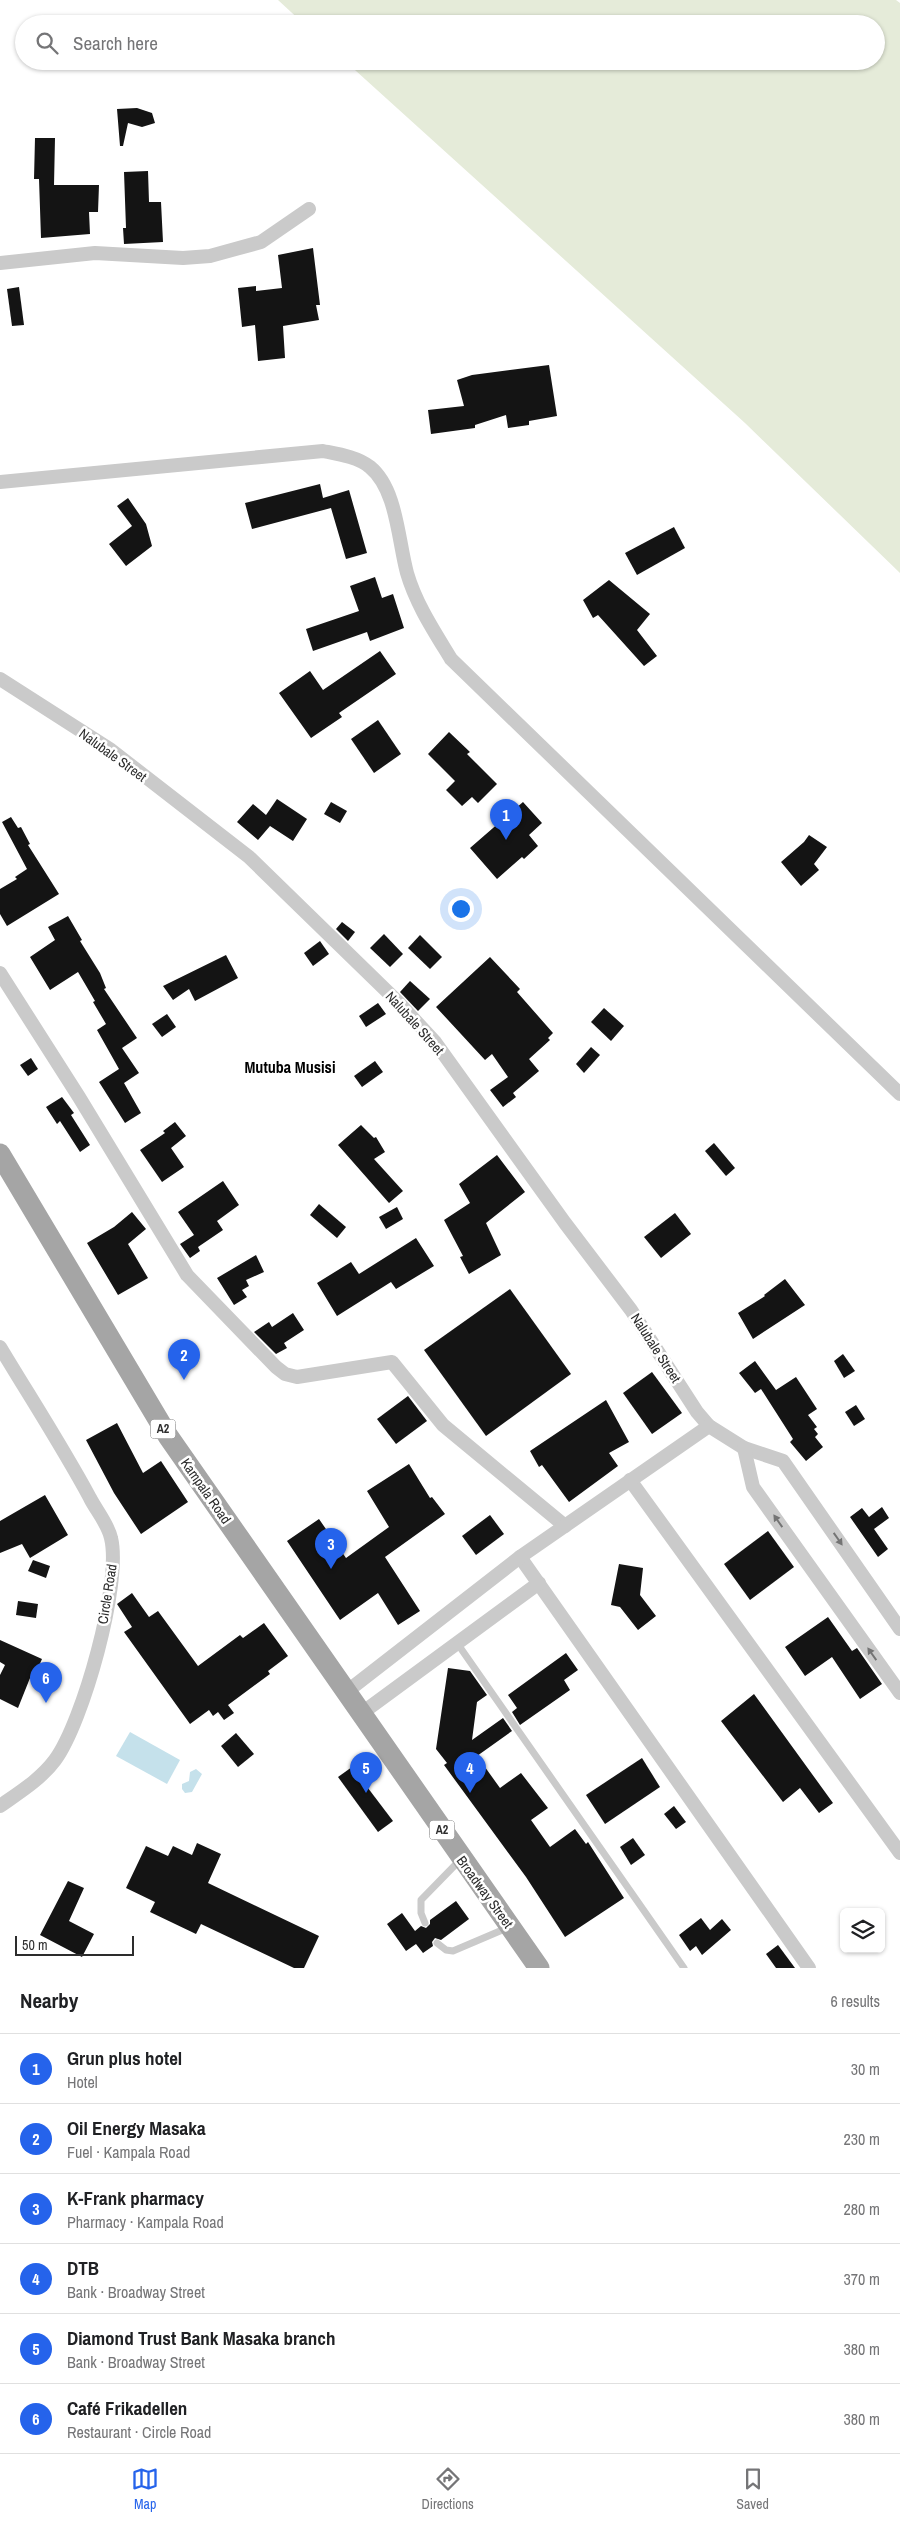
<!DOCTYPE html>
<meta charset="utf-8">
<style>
body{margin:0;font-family:"Archivo Narrow",sans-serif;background:#f6f6f6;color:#202124}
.controls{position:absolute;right:15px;bottom:15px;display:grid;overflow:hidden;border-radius:8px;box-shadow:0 1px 4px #0004}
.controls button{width:45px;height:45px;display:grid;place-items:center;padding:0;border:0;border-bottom:1px solid #e0e0e0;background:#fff;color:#202124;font:25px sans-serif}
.scale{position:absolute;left:15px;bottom:12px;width:119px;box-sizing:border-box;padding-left:5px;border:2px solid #2d2d2d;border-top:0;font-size:14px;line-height:18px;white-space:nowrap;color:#2d2d2d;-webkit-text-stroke:4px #fff;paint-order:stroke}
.you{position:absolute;left:460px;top:908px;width:18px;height:18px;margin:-12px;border:4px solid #fff;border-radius:50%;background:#1a73e8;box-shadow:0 0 0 8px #1a73e833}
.badge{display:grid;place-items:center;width:32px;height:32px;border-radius:50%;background:#2563eb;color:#fff;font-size:16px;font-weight:700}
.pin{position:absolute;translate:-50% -41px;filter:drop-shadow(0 1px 2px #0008)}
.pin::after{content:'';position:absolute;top:26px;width:18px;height:15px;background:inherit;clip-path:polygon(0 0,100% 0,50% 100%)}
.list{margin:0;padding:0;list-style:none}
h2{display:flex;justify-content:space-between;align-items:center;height:65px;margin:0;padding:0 20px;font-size:21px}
h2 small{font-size:16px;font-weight:400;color:#757577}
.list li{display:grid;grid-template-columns:32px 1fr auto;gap:15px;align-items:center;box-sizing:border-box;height:70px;padding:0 20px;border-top:1px solid #e0e0e0}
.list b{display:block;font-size:19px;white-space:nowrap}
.list p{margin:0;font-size:16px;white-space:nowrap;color:#757577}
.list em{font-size:16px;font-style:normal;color:#757577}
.icon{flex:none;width:28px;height:28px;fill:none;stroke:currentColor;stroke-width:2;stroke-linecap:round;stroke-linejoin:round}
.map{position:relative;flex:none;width:900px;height:1968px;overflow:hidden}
.search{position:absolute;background:#fff;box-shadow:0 1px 4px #0004;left:15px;right:15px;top:15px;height:55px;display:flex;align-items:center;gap:12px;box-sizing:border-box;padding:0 18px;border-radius:28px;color:#757577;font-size:19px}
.sheet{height:485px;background:#fff}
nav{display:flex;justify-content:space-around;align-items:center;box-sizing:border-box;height:70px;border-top:1px solid #e0e0e0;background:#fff;font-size:14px;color:#757577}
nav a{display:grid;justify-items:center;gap:2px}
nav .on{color:#2563eb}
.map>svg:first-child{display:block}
.green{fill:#e5ebd9}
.water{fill:#c5e1eb}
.building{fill:#141414}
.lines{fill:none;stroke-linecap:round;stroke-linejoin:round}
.lane{stroke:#cacaca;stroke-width:7}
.street{stroke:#cacaca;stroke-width:14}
.primary{stroke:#a5a5a5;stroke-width:21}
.oneway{fill:#747474}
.labels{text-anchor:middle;stroke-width:5;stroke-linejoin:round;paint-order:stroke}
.shield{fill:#fff;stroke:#6c6c6c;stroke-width:1}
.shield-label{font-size:12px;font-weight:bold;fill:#2d2d2d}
.street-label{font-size:14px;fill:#2d2d2d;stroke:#fff}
.quarter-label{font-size:16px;font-weight:bold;fill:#000;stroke:#fff}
</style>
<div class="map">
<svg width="900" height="1968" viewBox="0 0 900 1968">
<rect width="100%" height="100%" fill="#fff"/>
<polygon class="green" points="278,0 896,0 900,3 900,573 745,423 345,61 876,61 876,24 304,24"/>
<g class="water">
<polygon points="130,1732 180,1760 167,1784 116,1756"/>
<polygon points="196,1769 202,1774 192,1792 185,1793 182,1789 182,1784 189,1781 190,1772"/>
</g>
<g class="building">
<polygon points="137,108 152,113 155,123 142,127 128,123 123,146 120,146 117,109"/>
<polygon points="35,138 55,138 54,185 99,185 98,212 89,212 90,234 41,238 39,179 34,179"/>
<polygon points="148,171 149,202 161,202 163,242 124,244 123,228 126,228 124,172"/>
<polygon points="313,248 320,305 316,305 319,320 283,326 285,358 258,361 255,325 242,327 238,288 256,286 256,291 282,288 278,255"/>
<polygon points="19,287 24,325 12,326 7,289"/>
<polygon points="549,365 557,416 529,421 529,425 508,428 506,415 475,425 475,428 431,434 428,410 464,406 457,380 472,375"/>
<polygon points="320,484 323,498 349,490 367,553 346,559 331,508 252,529 245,503"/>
<polygon points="128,498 146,524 152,546 126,566 109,544 132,526 117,506"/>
<polygon points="674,527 685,548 637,575 625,553"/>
<polygon points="375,577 382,598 393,594 404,628 370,641 367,632 313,651 306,629 359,611 350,586"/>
<polygon points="609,580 650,614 637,630 657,656 644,666 598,615 593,618 583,600"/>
<polygon points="380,651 396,674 339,713 342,717 311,738 279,693 310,671 323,690"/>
<polygon points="378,720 401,754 374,773 351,739"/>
<polygon points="449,732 470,752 467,754 497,784 478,803 472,797 462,806 446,790 455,781 428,754"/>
<polygon points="277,799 307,819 293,841 270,826 258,840 237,822 253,804 266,815"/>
<polygon points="331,802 347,811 340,823 324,814"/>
<polygon points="523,802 542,823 529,835 538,846 524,859 522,857 497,879 470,848"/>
<polygon points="11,817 18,828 21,827 30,844 28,845 59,894 7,926 0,914 0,889 17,879 15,877 27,869 2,822"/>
<polygon points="809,835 827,847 814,864 819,870 801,886 781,862 804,842"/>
<polygon points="68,916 82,940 80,941 100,973 106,988 104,989 137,1038 122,1048 139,1073 124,1083 141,1113 125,1123 99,1082 119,1069 97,1030 106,1024 93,1002 95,1001 78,972 50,990 30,957 55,940 48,927"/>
<polygon points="342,922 355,932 348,941 336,929"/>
<polygon points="384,934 403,954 390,967 370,948"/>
<polygon points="420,935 442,957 430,969 408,948"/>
<polygon points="320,941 329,954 313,966 304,953"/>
<polygon points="226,955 238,978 195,1001 189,989 173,1000 163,986"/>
<polygon points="490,957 520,989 517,992 553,1033 548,1038 550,1040 529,1059 539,1071 513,1093 516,1097 503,1107 490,1090 508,1077 492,1054 485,1060 436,1007"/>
<polygon points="410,981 430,999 418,1011 400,992"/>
<polygon points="378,1003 386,1014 366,1027 359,1016"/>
<polygon points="604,1008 624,1026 611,1041 591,1022"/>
<polygon points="167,1014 176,1027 162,1037 152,1024"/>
<polygon points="591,1047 600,1055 584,1073 576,1064"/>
<polygon points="31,1058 38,1069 28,1076 20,1065"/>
<polygon points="375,1061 383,1072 362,1087 354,1076"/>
<polygon points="62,1097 74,1113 71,1115 90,1145 80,1152 60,1121 57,1124 46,1107"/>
<polygon points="175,1122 186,1136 171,1148 184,1167 162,1182 140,1150 165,1133 163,1131"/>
<polygon points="361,1125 374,1138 376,1137 385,1152 374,1159 403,1191 389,1203 338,1145"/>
<polygon points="714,1143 735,1168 726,1176 705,1151"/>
<polygon points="497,1155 525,1192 486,1223 501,1255 469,1274 460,1257 463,1256 444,1220 470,1203 459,1184"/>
<polygon points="223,1181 239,1205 217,1221 223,1230 198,1247 200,1251 190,1258 180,1244 194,1235 178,1212"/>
<polygon points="319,1204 346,1227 337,1238 310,1215"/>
<polygon points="397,1207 403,1219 386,1229 379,1217"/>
<polygon points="132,1212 146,1229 128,1244 148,1278 118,1295 87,1243 114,1227"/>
<polygon points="675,1213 691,1234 661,1258 644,1237"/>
<polygon points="416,1238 434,1266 396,1289 391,1282 337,1316 317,1283 351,1262 359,1274"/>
<polygon points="256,1255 264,1272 246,1280 249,1286 242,1290 247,1297 234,1305 217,1278"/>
<polygon points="785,1279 805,1305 753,1339 738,1313 765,1296 764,1295"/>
<polygon points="510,1289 571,1374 486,1436 424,1350"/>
<polygon points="293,1313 304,1330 284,1343 287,1348 276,1354 254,1332 269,1322 272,1327"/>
<polygon points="843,1354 855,1371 844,1378 834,1361"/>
<polygon points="755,1361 776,1390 796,1377 817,1409 808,1415 817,1427 814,1429 818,1434 815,1437 823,1447 806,1461 790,1442 793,1439 761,1389 755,1393 739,1373"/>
<polygon points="652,1372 682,1413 652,1434 623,1393"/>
<polygon points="408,1396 427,1421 396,1444 377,1419"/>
<polygon points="606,1400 629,1442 609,1453 618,1466 569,1502 542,1465 539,1467 530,1451"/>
<polygon points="856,1405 865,1419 854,1426 845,1412"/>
<polygon points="117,1423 143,1473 161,1461 188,1502 141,1534 114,1493 86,1440"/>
<polygon points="409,1464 430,1498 432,1497 445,1514 385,1557 420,1611 398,1625 378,1593 340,1620 287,1541 319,1519 346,1558 389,1527 367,1491"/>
<polygon points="45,1495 68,1535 30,1558 22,1544 0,1553 0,1521"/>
<polygon points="882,1507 889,1518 874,1529 888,1549 878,1557 850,1517 862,1508 869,1517"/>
<polygon points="490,1515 504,1534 476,1555 462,1536"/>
<polygon points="768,1531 794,1567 750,1600 724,1564"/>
<polygon points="33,1560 50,1566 46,1578 28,1571"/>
<polygon points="619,1564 643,1568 640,1595 656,1616 638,1630 620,1607 611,1605"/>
<polygon points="132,1593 149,1617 158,1611 198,1666 240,1635 243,1638 264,1623 288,1656 268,1671 270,1674 228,1705 234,1713 224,1720 218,1712 213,1716 209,1710 190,1724 124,1632 132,1627 117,1604"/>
<polygon points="18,1601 38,1604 36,1618 16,1615"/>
<polygon points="828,1617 852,1651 857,1648 882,1684 860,1699 832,1657 805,1676 785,1647"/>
<polygon points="0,1640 42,1659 35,1675 32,1673 18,1708 0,1699 0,1675 5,1665 0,1662"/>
<polygon points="566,1653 578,1670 564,1680 570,1690 520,1725 512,1712 517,1708 508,1695"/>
<polygon points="448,1668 470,1671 487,1695 477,1702 472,1740 503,1718 512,1731 477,1756 500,1788 521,1773 548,1808 531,1820 550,1847 575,1829 586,1844 588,1842 624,1898 565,1937 526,1877 444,1765 447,1763 436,1749"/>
<polygon points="754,1694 833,1803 819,1813 800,1788 783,1802 721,1721"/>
<polygon points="236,1733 254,1754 238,1767 221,1746"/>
<polygon points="642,1758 660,1787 605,1824 586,1795"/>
<polygon points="352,1767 393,1821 378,1832 338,1777"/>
<polygon points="674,1806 686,1822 676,1829 664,1814"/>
<polygon points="633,1838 645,1855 631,1865 620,1847"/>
<polygon points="197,1843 221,1854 208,1883 319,1936 304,1968 294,1968 201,1924 196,1934 150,1912 155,1902 126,1888 146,1846 168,1856 173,1846 192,1855"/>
<polygon points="68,1881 84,1888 69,1921 94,1934 82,1957 40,1935"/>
<polygon points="456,1901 469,1919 441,1940 435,1938 432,1942 433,1946 423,1953 416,1944 406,1951 387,1924 402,1913 415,1931 421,1926 426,1928 430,1924 430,1920"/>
<polygon points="701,1918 710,1930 722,1919 731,1930 702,1955 696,1946 690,1951 679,1935"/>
<polygon points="778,1945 795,1968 776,1968 766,1954"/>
</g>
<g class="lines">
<g class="lane">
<polyline points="457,1643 684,1968"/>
<polyline points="425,1923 421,1913 421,1900 460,1860"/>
<polyline points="437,1943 446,1950 453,1951 507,1928"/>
</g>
<g class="street">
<polyline points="0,263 95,253 183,258 210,256 261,242 309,209"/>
<path d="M0 482 323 451C338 454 358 457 370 467 397 489 398 540 407 573 416 604 434 631 451 659L900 1094"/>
<polyline points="0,679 111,750 249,857 398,1002 435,1042 565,1223 631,1310 697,1412 709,1426 744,1448 783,1461 900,1629"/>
<polyline points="0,973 79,1097 187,1275 276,1367 285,1374 297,1377 392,1362 443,1425 565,1526"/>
<path d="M0 1347C30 1397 62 1446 90 1498 96 1510 108 1524 111 1538 122 1583 83 1722 55 1760 41 1779 20 1792 0 1806"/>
<polyline points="744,1448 753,1487 900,1693"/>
<polyline points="630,1480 900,1853"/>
<polyline points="520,1557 809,1968"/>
<polyline points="345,1693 520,1557 709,1426"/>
<polyline points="362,1713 539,1583"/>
</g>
<polyline class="primary" points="0,1154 168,1436 539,1968"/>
</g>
<defs><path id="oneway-solid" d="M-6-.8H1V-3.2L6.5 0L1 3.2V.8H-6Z" transform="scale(1.25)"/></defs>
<g class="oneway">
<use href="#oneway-solid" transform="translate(778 1521) rotate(-125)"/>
<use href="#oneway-solid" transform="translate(838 1539) rotate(55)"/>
<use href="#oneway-solid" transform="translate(872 1654) rotate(-125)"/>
</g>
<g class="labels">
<g class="shield">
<rect x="150.5" y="1419.5" width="25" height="19" rx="4"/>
<rect x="429.5" y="1820.5" width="25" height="19" rx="4"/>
</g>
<g class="shield-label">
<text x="163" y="1433">A2</text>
<text x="442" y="1834">A2</text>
</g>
<g class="street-label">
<text transform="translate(113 755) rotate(36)" y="5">Nalubale Street</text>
<text transform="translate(415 1023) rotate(48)" y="5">Nalubale Street</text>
<text transform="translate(656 1348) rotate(57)" y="5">Nalubale Street</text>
<text transform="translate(206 1491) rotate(55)" y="5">Kampala Road</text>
<text transform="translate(107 1594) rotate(-81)" y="5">Circle Road</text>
<text transform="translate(485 1892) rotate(54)" y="5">Broadway Street</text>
</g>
<g class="quarter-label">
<text x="290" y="1073">Mutuba Musisi</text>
</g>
</g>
</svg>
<div class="controls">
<button><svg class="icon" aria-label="layers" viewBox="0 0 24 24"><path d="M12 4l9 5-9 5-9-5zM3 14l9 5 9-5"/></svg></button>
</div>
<div class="scale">50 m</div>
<div class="you"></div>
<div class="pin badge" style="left:506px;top:840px">1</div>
<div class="pin badge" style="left:184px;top:1380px">2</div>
<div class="pin badge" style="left:331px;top:1569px">3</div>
<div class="pin badge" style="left:470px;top:1793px">4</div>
<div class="pin badge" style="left:366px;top:1793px">5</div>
<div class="pin badge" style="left:46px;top:1703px">6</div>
<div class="search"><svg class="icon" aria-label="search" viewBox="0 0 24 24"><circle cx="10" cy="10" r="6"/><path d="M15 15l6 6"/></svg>Search here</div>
</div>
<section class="sheet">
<h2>Nearby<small>6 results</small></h2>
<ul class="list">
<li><span class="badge">1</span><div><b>Grun plus hotel</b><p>Hotel</p></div><em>30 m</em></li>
<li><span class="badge">2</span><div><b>Oil Energy Masaka</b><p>Fuel · Kampala Road</p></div><em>230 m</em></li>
<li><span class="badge">3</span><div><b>K-Frank pharmacy</b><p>Pharmacy · Kampala Road</p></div><em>280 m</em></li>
<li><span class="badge">4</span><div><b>DTB</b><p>Bank · Broadway Street</p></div><em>370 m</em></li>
<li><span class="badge">5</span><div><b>Diamond Trust Bank Masaka branch</b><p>Bank · Broadway Street</p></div><em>380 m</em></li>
<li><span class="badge">6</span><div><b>Café Frikadellen</b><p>Restaurant · Circle Road</p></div><em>380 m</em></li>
</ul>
</section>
<nav>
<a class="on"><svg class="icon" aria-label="map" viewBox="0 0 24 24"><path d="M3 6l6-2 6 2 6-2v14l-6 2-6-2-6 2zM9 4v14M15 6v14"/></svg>Map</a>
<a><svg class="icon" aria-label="directions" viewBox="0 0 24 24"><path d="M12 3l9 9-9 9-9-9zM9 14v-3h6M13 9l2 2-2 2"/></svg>Directions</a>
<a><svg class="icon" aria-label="saved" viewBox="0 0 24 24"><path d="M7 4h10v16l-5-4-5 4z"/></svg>Saved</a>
</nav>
